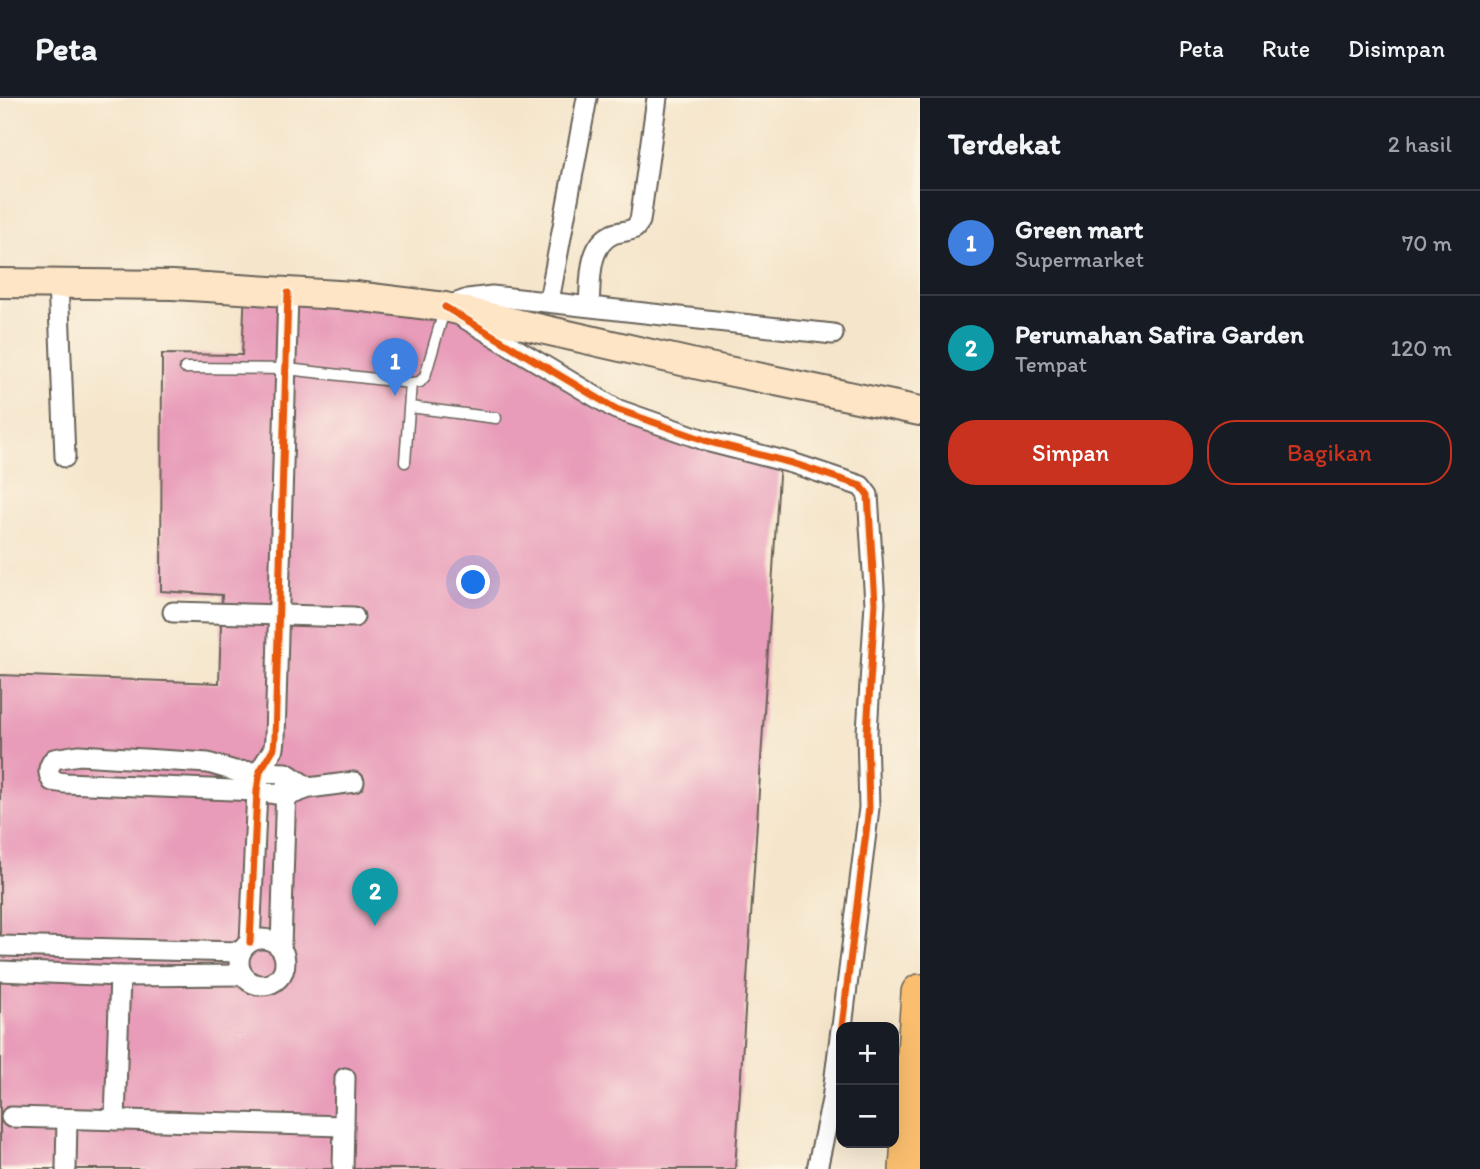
<!DOCTYPE html>
<html lang="id">
<meta charset="utf-8">
<style>
body{margin:0;font-family:Itim,sans-serif;background:#20242c;color:#f1f3f6}
.controls{position:absolute;right:21px;bottom:21px;display:grid;overflow:hidden;border-radius:14px;box-shadow:0 7px 28px #0002}
.controls button{width:63px;height:63px;display:grid;place-items:center;padding:0;border:0;border-bottom:2px solid #363941;background:#171b24;color:#f1f3f6;font:35px sans-serif}
.you{position:absolute;left:474px;top:485px;width:24px;height:24px;margin:-18px;border:5px solid #fff;border-radius:50%;background:#1a73e8;box-shadow:0 0 0 10px #1a73e833}
.badge{display:grid;place-items:center;width:46px;height:46px;border-radius:50%;background:#c8321e;color:#fff;font-size:23px;font-weight:700}
.pin{position:absolute;translate:-50% -58px;filter:drop-shadow(0 2px 4px #0008)}
.pin::after{content:'';position:absolute;top:37px;width:24px;height:21px;background:inherit;clip-path:polygon(0 0,100% 0,50% 100%)}
.list{margin:0;padding:0;list-style:none}
h2{display:flex;justify-content:space-between;align-items:center;height:91px;margin:0;padding:0 28px;font-size:30px}
h2 small{font-size:23px;font-weight:400;color:#9ea1a6}
.list li{display:grid;grid-template-columns:46px 1fr auto;gap:21px;align-items:center;box-sizing:border-box;height:105px;padding:0 28px;border-top:2px solid #363941}
.list b{display:block;font-size:26px;white-space:nowrap}
.list p{margin:0;font-size:23px;white-space:nowrap;color:#9ea1a6}
.list em{font-size:23px;font-style:normal;color:#9ea1a6}
.actions{display:flex;gap:14px;padding:21px 28px}
.actions a{flex:1;padding:16px 0;border:2px solid #c8321e;border-radius:28px;text-align:center;font-size:24px;color:#c8321e}
.actions .main{background:#c8321e;color:#fff}
.map{position:relative;flex:none;width:920px;height:1071px;overflow:hidden}
header{display:flex;align-items:center;gap:42px;box-sizing:border-box;height:98px;padding:0 35px;background:#171b24;border-bottom:2px solid #363941}
header strong{font-size:33px}
nav{display:flex;gap:38px;margin-inline-start:auto;font-size:24px}
main{display:flex}
aside{flex:1;background:#171b24}
.map>svg:first-child{display:block}
.building{fill:#e89cb9}
.lines{fill:none;stroke-linecap:round;stroke-linejoin:round}
.lane-casing{stroke:#686259;stroke-width:13}
.street-casing{stroke:#686259;stroke-width:23}
.secondary-casing{stroke:#686259;stroke-width:32}
.highway-casing{stroke:#686259;stroke-width:40}
.lane{stroke:#fff;stroke-width:10}
.street{stroke:#fff;stroke-width:19}
.secondary{stroke:#fde5c5;stroke-width:28}
.highway{stroke:#fabe6e;stroke-width:37}
.cycleway-casing{stroke:#fcf5e5;stroke-width:11}
.cycleway{stroke:#e8590c;stroke-width:7}
</style>
<header>
<strong>Peta</strong>
<nav><a>Peta</a><a>Rute</a><a>Disimpan</a></nav>
</header>
<main>
<div class="map">
<svg width="920" height="1071" viewBox="0 0 920 1071">
<rect width="100%" height="100%" fill="#fcf5e5"/>
<filter id="ink" filterUnits="userSpaceOnUse"><feTurbulence type="fractalNoise" baseFrequency=".0143" numOctaves="2"/><feDisplacementMap in="SourceGraphic" scale="14" xChannelSelector="R" yChannelSelector="G"/><feConvolveMatrix kernelMatrix="1 2 1 2 8 2 1 2 1" color-interpolation-filters="sRGB"/></filter>
<filter id="wash" filterUnits="userSpaceOnUse"><feTurbulence type="fractalNoise" baseFrequency=".00686" numOctaves="4" result="noise"/><feDisplacementMap in="SourceGraphic" scale="28" xChannelSelector="R" yChannelSelector="G"/><feGaussianBlur stdDeviation="1.57" result="paint"/><feColorMatrix in="noise" values="0 0 0 0 0 0 0 0 0 0 0 0 0 0 0 0 0 1.4 0 .05"/><feComposite in="paint" operator="in"/></filter>
<g filter="url(#wash)">
<rect width="100%" height="100%" fill="#f5e5cb"/>
<g id="blocks">
<polygon class="building" points="245,192 445,209 616,311 780,362 735,1071 0,1071 0,577 219,585 222,497 161,493 162,256 242,257"/>
</g>
</g>
<g filter="url(#ink)">
<use href="#blocks" fill-opacity="0" stroke="#686259" stroke-width="2"/>
<g class="lines">
<g class="lane-casing">
<g id="lane">
<polyline points="185,270 287,271 411,285 420,284 425,278 444,213"/>
<polyline points="410,309 496,320"/>
<polyline points="405,364 411,285"/>
</g>
</g>
<g class="street-casing">
<g id="street">
<polyline points="58,184 65,359"/>
<polyline points="549,203 587,0"/>
<path d="M589 208C591 185 587 147 613 136 620 133 628 134 635 130L640 123 657 0"/>
<polyline points="446,209 468,201 492,198 833,236"/>
<polyline points="461,218 616,311 710,344 792,365 861,388 868,397 875,505 867,634 869,710 842,929"/>
<polyline points="173,514 354,519"/>
<path d="M309 690 286 675 235 673 208 665 79 657 54 661C48 669 47 674 52 683L65 685 257 693 287 698 309 690 354 684"/>
<circle cx="262" cy="864" r="23"/>
<polyline points="250,844 257,693 260,673 274,650 275,640 288,195"/>
<polyline points="0,848 240,854"/>
<polyline points="281,848 286,687"/>
<polyline points="0,873 120,878 243,877"/>
<polyline points="11,1019 344,1028"/>
<polyline points="115,1022 120,878"/>
<polyline points="66,1071 67,1021"/>
<polyline points="343,1071 345,980"/>
<polyline points="817,1071 832,1002 841,931"/>
</g>
</g>
<g class="secondary-casing">
<polyline id="secondary" points="0,185 173,187 355,198 445,209 704,268 920,313"/>
</g>
<g class="highway-casing">
<polyline id="highway" points="908,1071 920,895"/>
</g>
<use href="#lane" class="lane"/>
<use href="#street" class="street"/>
<use href="#secondary" class="secondary"/>
<use href="#highway" class="highway"/>
<g class="cycleway-casing">
<g id="cycleway">
<polyline points="445,209 616,311 710,344 792,365 861,388 868,397 875,505 867,634 869,710 842,929"/>
<polyline points="250,844 257,693 260,673 274,650 275,640 288,195"/>
</g>
</g>
<use href="#cycleway" class="cycleway"/>
</g>
</g>
</svg>
<div class="controls">
<button>+</button>
<button>−</button>
</div>
<div class="you"></div>
<div class="pin badge" style="left:395px;top:298px;background:#3f7fe0">1</div>
<div class="pin badge" style="left:375px;top:828px;background:#0f9aa8">2</div>
</div>
<aside>
<h2>Terdekat<small>2 hasil</small></h2>
<ul class="list">
<li><span class="badge" style="background:#3f7fe0">1</span><div><b>Green mart</b><p>Supermarket</p></div><em>70 m</em></li>
<li><span class="badge" style="background:#0f9aa8">2</span><div><b>Perumahan Safira Garden</b><p>Tempat</p></div><em>120 m</em></li>
</ul>
<div class="actions"><a class="main">Simpan</a><a>Bagikan</a></div>
</aside>
</main>
